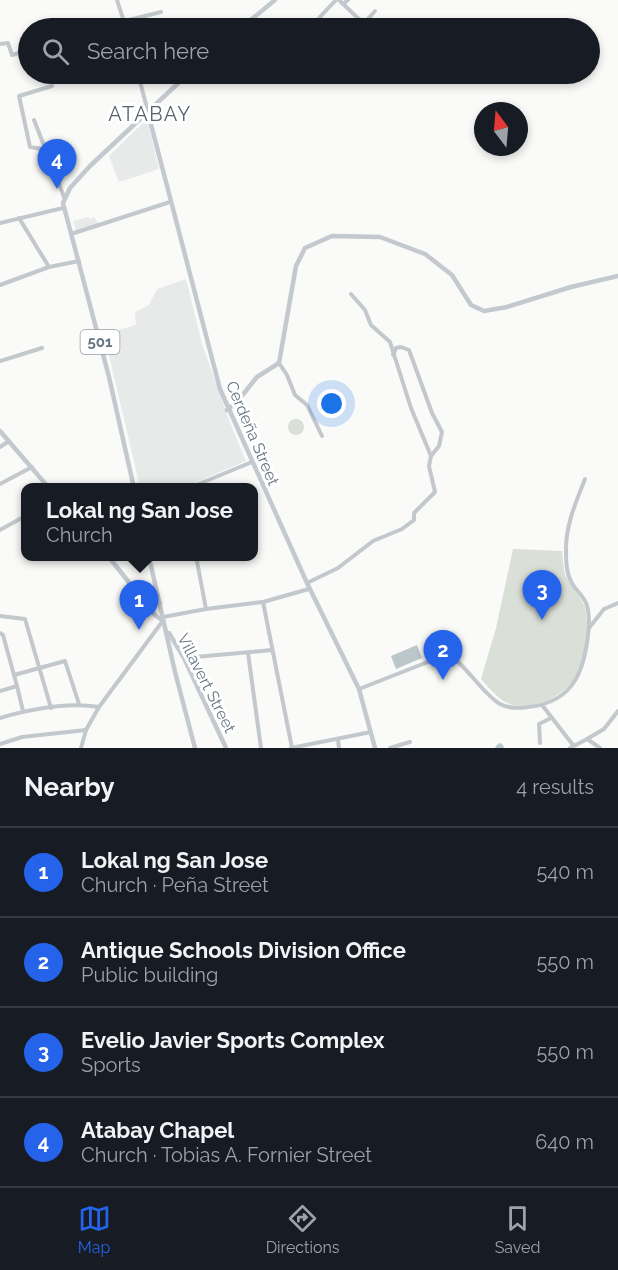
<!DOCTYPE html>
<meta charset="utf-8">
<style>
body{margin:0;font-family:Raleway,sans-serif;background:#20242c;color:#f1f3f6}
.compass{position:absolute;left:474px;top:102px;width:54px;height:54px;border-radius:50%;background:#171b24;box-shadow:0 3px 9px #0003;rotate:344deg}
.you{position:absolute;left:332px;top:404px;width:21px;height:21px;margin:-15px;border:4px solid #fff;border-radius:50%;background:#1a73e8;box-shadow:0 0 0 9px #1a73e833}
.badge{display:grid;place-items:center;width:39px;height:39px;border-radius:50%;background:#2563eb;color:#fff;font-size:20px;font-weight:700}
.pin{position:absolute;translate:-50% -50px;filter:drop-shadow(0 2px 3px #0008)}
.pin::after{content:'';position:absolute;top:32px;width:21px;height:18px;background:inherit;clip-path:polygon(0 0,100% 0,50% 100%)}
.popup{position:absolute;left:21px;top:483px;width:237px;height:78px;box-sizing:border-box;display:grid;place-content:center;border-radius:12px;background:#171b24;filter:drop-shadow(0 2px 4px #0005);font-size:20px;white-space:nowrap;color:#9ea1a6}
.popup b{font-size:22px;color:#f1f3f6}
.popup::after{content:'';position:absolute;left:50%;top:100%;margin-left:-12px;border:12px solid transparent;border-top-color:#171b24}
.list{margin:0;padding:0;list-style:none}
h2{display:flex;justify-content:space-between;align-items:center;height:78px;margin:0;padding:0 24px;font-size:26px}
h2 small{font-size:20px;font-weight:400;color:#9ea1a6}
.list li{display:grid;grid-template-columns:39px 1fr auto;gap:18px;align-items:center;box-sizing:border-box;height:90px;padding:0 24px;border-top:2px solid #363941}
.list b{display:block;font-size:22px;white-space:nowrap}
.list p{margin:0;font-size:20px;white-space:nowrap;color:#9ea1a6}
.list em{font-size:20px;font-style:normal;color:#9ea1a6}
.icon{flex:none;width:33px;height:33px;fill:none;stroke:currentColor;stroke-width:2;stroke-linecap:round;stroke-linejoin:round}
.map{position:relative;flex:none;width:618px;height:748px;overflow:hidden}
.search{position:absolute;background:#171b24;box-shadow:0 3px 9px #0003;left:18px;right:18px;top:18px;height:66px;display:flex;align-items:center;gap:15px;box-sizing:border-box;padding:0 21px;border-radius:33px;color:#9ea1a6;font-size:22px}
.sheet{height:438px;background:#171b24}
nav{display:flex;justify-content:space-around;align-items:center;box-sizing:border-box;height:84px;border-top:2px solid #363941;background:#171b24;font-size:16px;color:#9ea1a6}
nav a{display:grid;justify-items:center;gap:3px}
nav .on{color:#2563eb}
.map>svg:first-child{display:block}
.built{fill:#e8e9e9}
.green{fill:#dadfd7}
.water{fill:#bbc7cb}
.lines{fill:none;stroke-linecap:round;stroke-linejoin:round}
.river{stroke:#bbc7cb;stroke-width:7}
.minor{stroke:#c3c8cc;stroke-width:4}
.major{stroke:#c3c9ce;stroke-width:4.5}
.labels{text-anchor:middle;stroke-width:6;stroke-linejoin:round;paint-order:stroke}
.shield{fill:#fff;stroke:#939fa8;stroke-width:1.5}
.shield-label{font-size:15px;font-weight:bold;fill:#657683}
.street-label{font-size:16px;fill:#657683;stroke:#fff}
.quarter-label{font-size:20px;letter-spacing:1.5px;fill:#57646e;stroke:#fff}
</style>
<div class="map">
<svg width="618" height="748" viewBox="0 0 618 748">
<rect width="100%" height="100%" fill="#fafaf8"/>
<g class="built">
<polygon points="147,119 159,169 119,182 109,156"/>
<polygon points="88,217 90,219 94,217 99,224 76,231 73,221"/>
<polygon points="186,279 202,344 231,425 246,461 184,487 140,487 104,334 136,325 135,312 149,305 157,289"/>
</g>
<g class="green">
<circle cx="296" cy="427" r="8"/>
<path d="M513 549 562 551C563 558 563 567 565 574 569 585 579 594 584 605 590 618 585 665 576 677 569 688 553 700 540 703 507 711 501 701 481 679L496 628Z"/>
</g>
<polygon class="water" points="417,645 422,658 396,669 391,656"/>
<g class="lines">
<polyline class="river" points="499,748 500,747"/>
<g class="minor">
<polyline points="117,0 126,28"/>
<polyline points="336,0 319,18 339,28"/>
<polyline points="339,0 364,24"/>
<polyline points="343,4 348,0"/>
<polyline points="97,28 161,12"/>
<polyline points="360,28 375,11"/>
<polyline points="0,44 8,43 12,55 28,50"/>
<polyline points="138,74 148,112"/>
<polyline points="34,120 64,197"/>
<polyline points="48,155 42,149 30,147 19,96 52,86"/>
<polyline points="19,218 49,267"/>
<polyline points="0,223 63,208"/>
<polyline points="71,234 170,202"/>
<polyline points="0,285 49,267 79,261"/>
<polyline points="393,355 396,348 401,347 409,350 432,413 442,432 439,446 431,456"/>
<polyline points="0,361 42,348"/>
<polyline points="279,363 287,375 295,395 307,405 322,436"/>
<polyline points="0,447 9,441"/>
<polyline points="0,484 32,467"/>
<polyline points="189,488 252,462"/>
<polyline points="0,530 25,516"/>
<polyline points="196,556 206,609"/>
<polyline points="307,583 338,568 373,541 402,529 414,520 414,513 435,492 429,466 431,456 411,408 390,342 371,325 365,310 351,294"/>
<polyline points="263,602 292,748"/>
<polyline points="0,616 25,619 51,708"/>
<polyline points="163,617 206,609 263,602 309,589"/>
<polyline points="589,628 604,609 618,603"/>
<polyline points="0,633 3,635 17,686 0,691"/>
<polyline points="248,653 261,748"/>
<polyline points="184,658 272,650"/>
<polyline points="14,675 65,661 79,704"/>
<polyline points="17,686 23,711"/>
<path d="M359 689 438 658 451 656C467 667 484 695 500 704 512 711 537 707 549 702 578 691 585 662 588 635 589 626 590 612 586 603 583 596 577 591 573 585 566 574 566 561 566 549 566 524 576 502 585 479"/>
<polyline points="542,705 573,745"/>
<path d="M0 718C31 709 67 702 99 707"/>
<polyline points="338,739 339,748"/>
<polyline points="587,739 604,729 618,711"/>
<polyline points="540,743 539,724 551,718"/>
<polyline points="0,744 22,737 86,730"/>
<polyline points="81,748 86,730 99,707 162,622"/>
<polyline points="291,748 371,732"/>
<polyline points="390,748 410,742"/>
<polyline points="570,748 587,739 600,748"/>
</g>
<g class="major">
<polyline points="241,28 275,0"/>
<polyline points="148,113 220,389 307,583 359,689 375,748"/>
<polyline points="227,410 237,402 257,377 279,363 296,266 305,248 332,236 380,237 425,254 452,275 471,305 484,311 507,307 571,287 618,276"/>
<polyline points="0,431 49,488"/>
<polyline points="134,488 109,377 63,203 70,188 90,166 188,74"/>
<polyline points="108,556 155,615 162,620"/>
<polyline points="149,557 175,672 195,748"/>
<polyline points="145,600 160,603"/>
<polyline points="169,633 184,658 226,748"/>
</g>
</g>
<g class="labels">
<rect class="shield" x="80.5" y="330" width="39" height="24" rx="4.5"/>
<g class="shield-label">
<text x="100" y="347">501</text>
</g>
<g class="street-label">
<text transform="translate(253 433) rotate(67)" y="6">Cerdeña Street</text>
<text transform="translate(207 683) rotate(63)" y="6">Villavert Street</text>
</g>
<g class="quarter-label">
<text x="150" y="121">ATABAY</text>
</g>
</g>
</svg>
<svg class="compass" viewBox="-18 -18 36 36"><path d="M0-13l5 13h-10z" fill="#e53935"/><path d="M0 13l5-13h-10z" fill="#9ea1a6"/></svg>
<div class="you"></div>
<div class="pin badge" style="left:139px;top:630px">1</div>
<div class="popup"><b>Lokal ng San Jose</b>Church</div>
<div class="pin badge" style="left:443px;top:680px">2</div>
<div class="pin badge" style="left:542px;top:620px">3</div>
<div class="pin badge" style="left:57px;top:189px">4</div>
<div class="search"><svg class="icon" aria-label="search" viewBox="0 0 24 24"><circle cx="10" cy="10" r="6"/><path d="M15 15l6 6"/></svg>Search here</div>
</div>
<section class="sheet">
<h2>Nearby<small>4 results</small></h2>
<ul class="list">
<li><span class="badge">1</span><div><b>Lokal ng San Jose</b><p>Church · Peña Street</p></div><em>540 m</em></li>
<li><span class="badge">2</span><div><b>Antique Schools Division Office</b><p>Public building</p></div><em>550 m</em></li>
<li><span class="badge">3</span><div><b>Evelio Javier Sports Complex</b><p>Sports</p></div><em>550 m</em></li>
<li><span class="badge">4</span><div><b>Atabay Chapel</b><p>Church · Tobias A. Fornier Street</p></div><em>640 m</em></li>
</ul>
</section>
<nav>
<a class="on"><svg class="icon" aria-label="map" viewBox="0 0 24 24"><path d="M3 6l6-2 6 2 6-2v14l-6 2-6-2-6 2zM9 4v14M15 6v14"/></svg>Map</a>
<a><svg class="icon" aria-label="directions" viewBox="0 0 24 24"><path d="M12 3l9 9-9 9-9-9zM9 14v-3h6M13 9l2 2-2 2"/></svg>Directions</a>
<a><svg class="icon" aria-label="saved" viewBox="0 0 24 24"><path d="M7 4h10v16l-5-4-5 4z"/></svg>Saved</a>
</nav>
